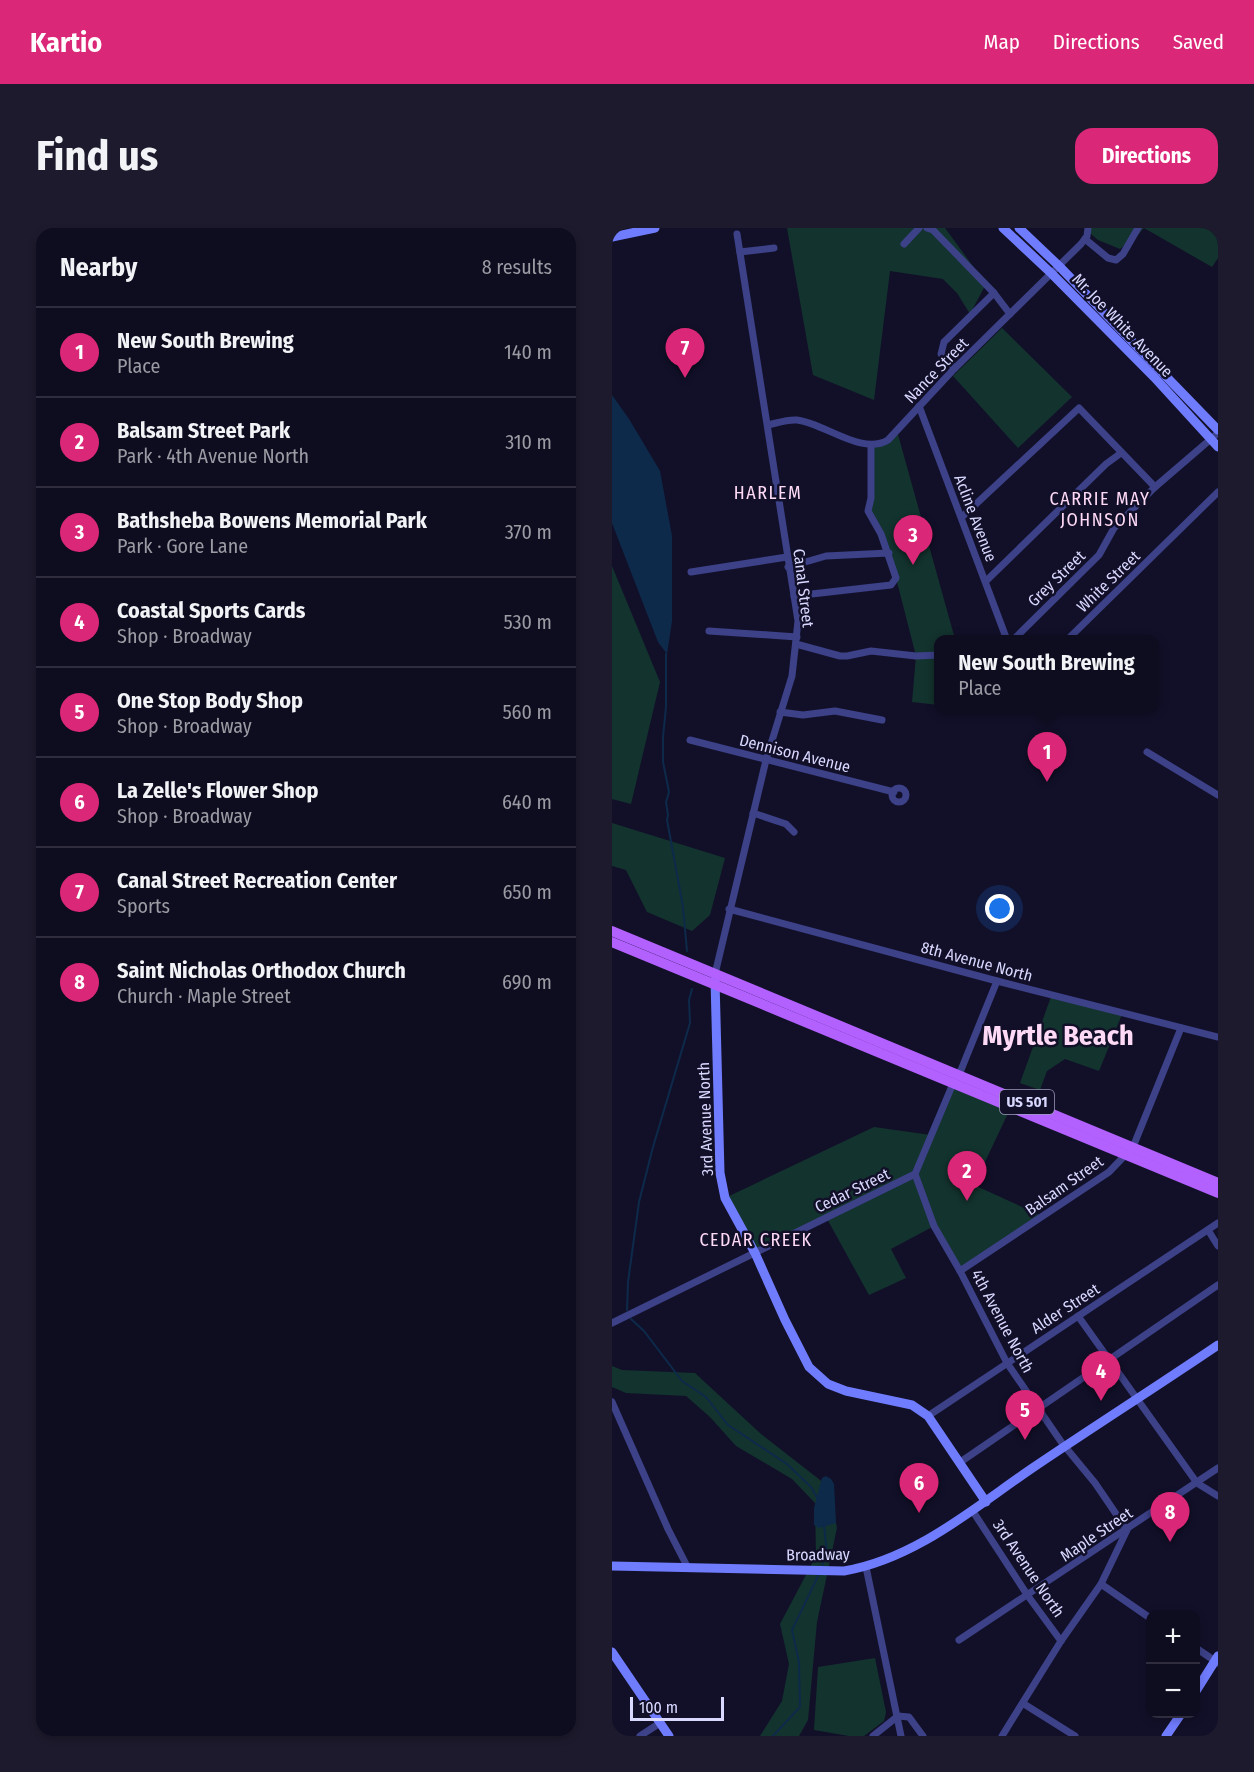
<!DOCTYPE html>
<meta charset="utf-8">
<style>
body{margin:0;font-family:"Fira Sans Condensed",sans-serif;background:#1c1a2c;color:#f1f3f6}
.controls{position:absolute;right:18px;bottom:18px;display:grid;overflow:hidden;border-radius:12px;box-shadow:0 3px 9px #0003}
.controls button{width:54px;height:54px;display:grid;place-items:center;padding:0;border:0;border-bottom:2px solid #2e2c3d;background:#0e0c1f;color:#f1f3f6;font:30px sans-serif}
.scale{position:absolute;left:18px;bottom:15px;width:94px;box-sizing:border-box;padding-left:6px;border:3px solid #d9d8ff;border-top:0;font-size:16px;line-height:21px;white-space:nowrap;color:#d9d8ff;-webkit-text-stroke:4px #121029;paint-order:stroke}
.you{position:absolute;left:388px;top:681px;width:21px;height:21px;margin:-15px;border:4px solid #fff;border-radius:50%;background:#1a73e8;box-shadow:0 0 0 9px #1a73e833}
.badge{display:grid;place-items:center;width:39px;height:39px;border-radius:50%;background:#db2777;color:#fff;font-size:20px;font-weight:700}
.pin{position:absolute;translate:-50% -50px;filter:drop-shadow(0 2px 3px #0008)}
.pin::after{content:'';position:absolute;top:32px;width:21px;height:18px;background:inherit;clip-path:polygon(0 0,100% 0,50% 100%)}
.popup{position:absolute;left:322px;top:407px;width:225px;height:78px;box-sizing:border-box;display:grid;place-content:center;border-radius:12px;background:#0e0c1f;filter:drop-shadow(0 2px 4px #0005);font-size:20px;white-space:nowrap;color:#9b9ba4}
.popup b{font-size:22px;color:#f1f3f6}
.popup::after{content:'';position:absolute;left:50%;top:100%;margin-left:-12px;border:12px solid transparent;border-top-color:#0e0c1f}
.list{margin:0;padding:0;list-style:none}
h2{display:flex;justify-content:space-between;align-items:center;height:78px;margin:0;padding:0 24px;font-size:26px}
h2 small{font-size:20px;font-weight:400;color:#9b9ba4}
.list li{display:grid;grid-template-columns:39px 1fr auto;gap:18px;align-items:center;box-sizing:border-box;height:90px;padding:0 24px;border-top:2px solid #2e2c3d}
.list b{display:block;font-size:22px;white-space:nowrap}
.list p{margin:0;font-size:20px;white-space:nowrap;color:#9b9ba4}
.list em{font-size:20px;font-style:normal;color:#9b9ba4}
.map{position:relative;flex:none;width:606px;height:1508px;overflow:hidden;border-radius:18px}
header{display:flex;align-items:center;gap:36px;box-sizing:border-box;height:84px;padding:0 30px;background:#db2777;color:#fff}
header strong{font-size:28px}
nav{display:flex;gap:33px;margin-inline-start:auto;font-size:21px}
.intro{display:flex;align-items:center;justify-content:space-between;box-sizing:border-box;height:144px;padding:0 36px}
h1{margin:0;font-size:42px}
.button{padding:15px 27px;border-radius:18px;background:#db2777;color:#fff;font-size:21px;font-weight:700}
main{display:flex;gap:36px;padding:0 36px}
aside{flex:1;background:#0e0c1f;border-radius:18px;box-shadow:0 3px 9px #0003}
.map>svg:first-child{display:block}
.green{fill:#13332e}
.water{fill:#0d2a4b}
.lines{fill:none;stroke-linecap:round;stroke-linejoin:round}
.stream{stroke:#0d2a4b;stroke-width:2}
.street{stroke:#3c4188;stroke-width:7}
.secondary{stroke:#707cfe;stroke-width:9}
.primary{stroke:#b260fe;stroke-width:10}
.labels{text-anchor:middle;stroke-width:5;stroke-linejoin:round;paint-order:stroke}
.shield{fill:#121029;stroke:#9d9cbf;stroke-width:1.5}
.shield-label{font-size:15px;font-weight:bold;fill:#d9d8ff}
.street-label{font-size:16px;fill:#d9d8ff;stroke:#121029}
.neighbourhood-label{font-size:18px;letter-spacing:1.5px;fill:#ffdaf6;stroke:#121029}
.town-label{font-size:28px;font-weight:bold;fill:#ffdaf6;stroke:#121029}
</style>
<header>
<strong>Kartio</strong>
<nav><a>Map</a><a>Directions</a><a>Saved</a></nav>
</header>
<div class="intro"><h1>Find us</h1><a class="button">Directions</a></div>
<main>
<aside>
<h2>Nearby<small>8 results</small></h2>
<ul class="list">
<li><span class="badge">1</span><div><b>New South Brewing</b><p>Place</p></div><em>140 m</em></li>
<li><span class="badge">2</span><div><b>Balsam Street Park</b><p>Park · 4th Avenue North</p></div><em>310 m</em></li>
<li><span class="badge">3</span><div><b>Bathsheba Bowens Memorial Park</b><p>Park · Gore Lane</p></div><em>370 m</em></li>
<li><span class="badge">4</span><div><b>Coastal Sports Cards</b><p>Shop · Broadway</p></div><em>530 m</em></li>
<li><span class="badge">5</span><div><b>One Stop Body Shop</b><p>Shop · Broadway</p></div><em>560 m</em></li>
<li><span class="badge">6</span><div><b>La Zelle's Flower Shop</b><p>Shop · Broadway</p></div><em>640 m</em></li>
<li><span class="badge">7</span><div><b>Canal Street Recreation Center</b><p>Sports</p></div><em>650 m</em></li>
<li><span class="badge">8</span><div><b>Saint Nicholas Orthodox Church</b><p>Church · Maple Street</p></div><em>690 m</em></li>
</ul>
</aside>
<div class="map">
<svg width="606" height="1508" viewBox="0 0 606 1508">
<rect width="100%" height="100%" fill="#121029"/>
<g class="green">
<polygon points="175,0 333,0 374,56 358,86 345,65 331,51 278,43 262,172 201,147"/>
<polygon points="472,0 606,0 606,30 600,39 532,0 525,8 508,21 486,12"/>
<polygon points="390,100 460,169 406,220 341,148"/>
<polygon points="285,203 343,411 327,412 327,477 300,474 304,428 284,350 256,283 259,217 276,212"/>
<polygon points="0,338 48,454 19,576 0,571"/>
<polygon points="0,595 113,630 98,687 80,703 35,684 14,642 0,638"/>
<polygon points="440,766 511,784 487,843 453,831 435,843 428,862 408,855"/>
<polygon points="341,856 399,879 362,957 432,989 348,1043 322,998 279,1021 294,1050 257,1067 214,989 143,1025 113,970 262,899 319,907"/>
<polygon points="0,1138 10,1142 83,1145 149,1206 217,1259 225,1300 205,1394 196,1492 187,1508 148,1508 170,1473 177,1436 168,1396 204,1328 203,1275 180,1251 124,1218 98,1189 74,1168 14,1165 0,1159"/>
<polygon points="263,1430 274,1484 272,1493 252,1508 237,1508 202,1502 206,1439"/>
</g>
<g class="water">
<polygon points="0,167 17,191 48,243 60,308 60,393 55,426 46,414 0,295"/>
<polygon points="214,1248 219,1251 222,1256 224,1295 207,1300 202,1297 202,1280 210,1250"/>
</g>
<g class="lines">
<g class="stream">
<polyline points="54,426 54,479 51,509 51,534 57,564 54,574 56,587 55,592 71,679 75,723"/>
<polyline points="15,1082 16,1054 27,974 41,919 78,795 77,772 80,761"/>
<polyline points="19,1091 32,1103 70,1153 94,1169 116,1197 175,1236 199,1259 206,1271"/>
<polyline points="209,1341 215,1325 212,1297"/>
<polyline points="161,1508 188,1479 187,1434 180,1402 207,1346"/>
</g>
<g class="street">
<polyline points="315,0 321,2 382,65 398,86"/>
<polyline points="473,11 496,30 504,32 511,26 526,0"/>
<polyline points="292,16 307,0"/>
<polyline points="128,24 162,20"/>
<polyline points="343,140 329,126 332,114 382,65"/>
<polyline points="307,178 395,412"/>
<path d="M156 197C165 195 176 191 185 192 212 195 250 228 276 212L341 142 469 16 475 8 476 0"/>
<polyline points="350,289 467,180 543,259"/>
<polyline points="176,339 214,328 277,325"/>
<polyline points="79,344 175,329"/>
<polyline points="374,353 494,236 509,225"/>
<polyline points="182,368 279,357 284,350 269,306 256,283 259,270 259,217"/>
<polyline points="97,403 185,409"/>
<polyline points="401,412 487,327 502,300 543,259 606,205"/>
<polyline points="455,412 606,264"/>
<polyline points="184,416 228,428 235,428 259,423 304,428 327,427"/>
<polyline points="168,484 191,487 223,483 270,492"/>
<polyline points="78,512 282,564"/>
<polyline points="535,524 606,567"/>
<circle cx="287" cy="567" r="7"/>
<polyline points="141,585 174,596 182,604"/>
<polyline points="117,681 385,753 606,809"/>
<polyline points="103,746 154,532 180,448 186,393 125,6"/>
<polyline points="303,946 322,998 348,1043 395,1135 450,1215 483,1255 515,1302 489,1356 449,1413 390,1508"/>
<polyline points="596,1002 606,1018"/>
<polyline points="348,1043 497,944 521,919 569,800"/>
<polyline points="466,1088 585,1255 606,1268"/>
<polyline points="0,1095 303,946 345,846 349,842 385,753"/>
<polyline points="0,1174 56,1301 76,1340"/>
<polyline points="316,1188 606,995"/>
<polyline points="347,1235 606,1057"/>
<polyline points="360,1282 416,1368 449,1413"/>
<polyline points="254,1339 289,1508"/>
<polyline points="489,1356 538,1390"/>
<polyline points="347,1412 606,1240"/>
<polyline points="584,1420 606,1435"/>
<polyline points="412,1476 463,1508"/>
<polyline points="28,1508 48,1495"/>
<polyline points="261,1508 286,1488 297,1489 311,1508"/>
</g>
<g class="secondary">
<polyline points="391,0 440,46 542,149 606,219"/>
<polyline points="407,0 447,38 606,202"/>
<polyline points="0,9 43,0"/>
<polyline points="103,752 108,945 113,970 143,1025 173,1092 197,1139 216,1156 234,1163 300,1177 316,1188 374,1274"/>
<path d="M0 1338 232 1343C303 1331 362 1280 419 1241 481 1199 544 1159 606 1117"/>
<polyline points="0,1424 57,1508"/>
<polyline points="584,1463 606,1428"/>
<polyline points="554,1508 569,1486"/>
</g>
<g class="primary">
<polyline points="0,703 606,955"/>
<polyline points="0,714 606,965"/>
</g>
</g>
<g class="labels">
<rect class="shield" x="388" y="862" width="54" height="24" rx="4.5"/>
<g class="shield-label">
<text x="415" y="879">US 501</text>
</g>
<g class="street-label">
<text transform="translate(511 97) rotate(46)" y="6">Mr. Joe White Avenue</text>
<text transform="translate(324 142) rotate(-46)" y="6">Nance Street</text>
<text transform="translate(364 290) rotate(69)" y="6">Acline Avenue</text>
<text transform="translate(444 350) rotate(-44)" y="6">Grey Street</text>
<text transform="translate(496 353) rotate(-44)" y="6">White Street</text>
<text transform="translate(192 360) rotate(83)" y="6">Canal Street</text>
<text transform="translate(183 525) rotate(14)" y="6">Dennison Avenue</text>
<text transform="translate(365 733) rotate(15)" y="6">8th Avenue North</text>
<text transform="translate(93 891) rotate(-92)" y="6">3rd Avenue North</text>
<text transform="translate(452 957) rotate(-35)" y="6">Balsam Street</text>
<text transform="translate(240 962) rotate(-26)" y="6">Cedar Street</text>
<text transform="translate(453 1080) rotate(-33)" y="6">Alder Street</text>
<text transform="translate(391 1093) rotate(62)" y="6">4th Avenue North</text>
<text transform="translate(484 1306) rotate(-34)" y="6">Maple Street</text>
<text transform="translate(206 1326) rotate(-1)" y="6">Broadway</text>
<text transform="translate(417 1340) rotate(56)" y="6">3rd Avenue North</text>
</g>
<g class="neighbourhood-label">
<text x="156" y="271">HARLEM</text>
<text x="488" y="277">CARRIE MAY<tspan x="488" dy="21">JOHNSON</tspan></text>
<text x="144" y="1018">CEDAR CREEK</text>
</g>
<g class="town-label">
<text x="446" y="817">Myrtle Beach</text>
</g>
</g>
</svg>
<div class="controls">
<button>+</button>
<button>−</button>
</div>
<div class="scale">100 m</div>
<div class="you"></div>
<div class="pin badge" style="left:435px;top:554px">1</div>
<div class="popup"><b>New South Brewing</b>Place</div>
<div class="pin badge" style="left:355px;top:973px">2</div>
<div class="pin badge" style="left:301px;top:337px">3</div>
<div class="pin badge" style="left:489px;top:1173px">4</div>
<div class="pin badge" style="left:413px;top:1212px">5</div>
<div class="pin badge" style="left:307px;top:1285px">6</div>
<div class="pin badge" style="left:73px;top:150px">7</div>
<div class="pin badge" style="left:558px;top:1314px">8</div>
</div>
</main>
